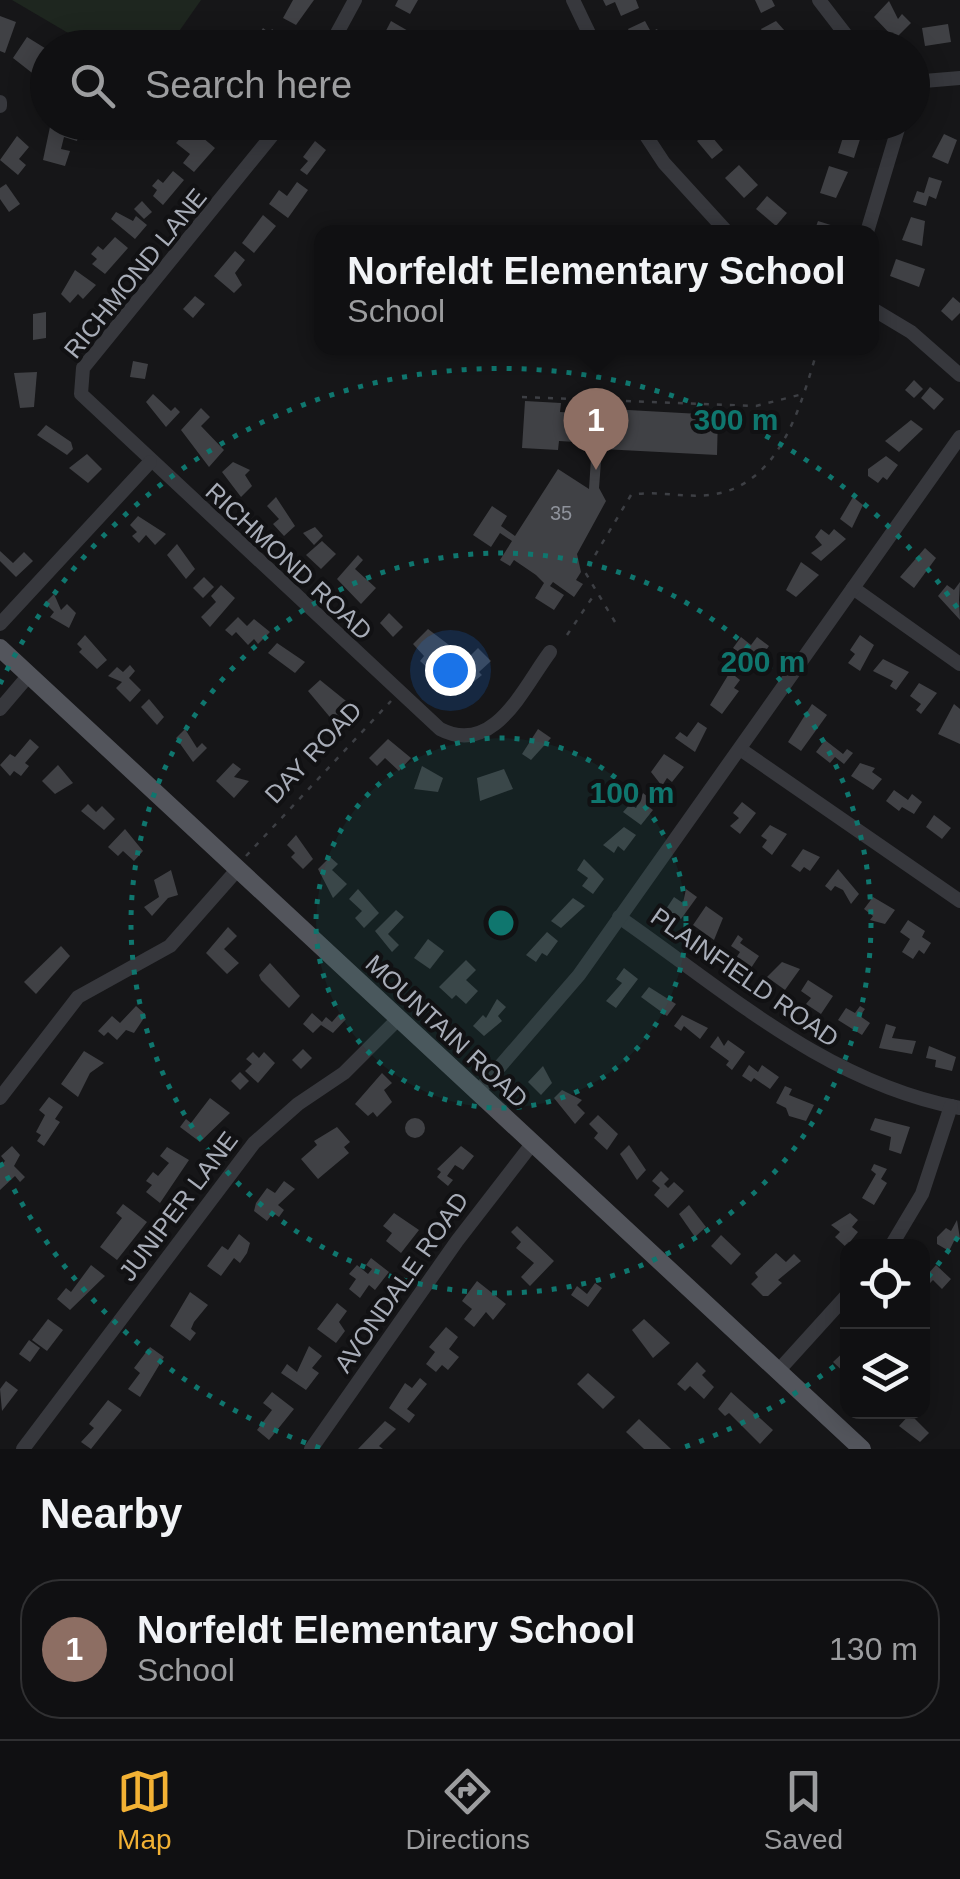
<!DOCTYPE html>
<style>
body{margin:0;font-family:Helvetica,sans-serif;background:#19191b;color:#f1f3f6}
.controls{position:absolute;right:30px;bottom:30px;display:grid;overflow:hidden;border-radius:20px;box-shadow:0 5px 25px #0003}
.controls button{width:90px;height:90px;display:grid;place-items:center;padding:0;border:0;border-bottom:2px solid #303032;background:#101012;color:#f1f3f6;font:50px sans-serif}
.you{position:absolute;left:450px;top:670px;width:35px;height:35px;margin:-25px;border:8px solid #fff;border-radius:50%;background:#1a73e8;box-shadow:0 0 0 15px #1a73e833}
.badge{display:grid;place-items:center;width:65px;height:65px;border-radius:50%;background:#f2b134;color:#fff;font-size:32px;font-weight:700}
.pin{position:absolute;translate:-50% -82px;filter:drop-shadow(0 2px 5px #0008)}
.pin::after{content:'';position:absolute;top:52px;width:35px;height:30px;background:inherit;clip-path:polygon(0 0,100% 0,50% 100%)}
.popup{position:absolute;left:314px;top:225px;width:565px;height:130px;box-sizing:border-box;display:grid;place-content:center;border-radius:20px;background:#101012;filter:drop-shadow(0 2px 8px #0005);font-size:32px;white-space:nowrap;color:#9c9d9f}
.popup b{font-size:38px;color:#f1f3f6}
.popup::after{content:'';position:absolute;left:50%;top:100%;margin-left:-20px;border:20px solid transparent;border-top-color:#101012}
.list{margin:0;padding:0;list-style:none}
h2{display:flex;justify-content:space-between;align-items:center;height:130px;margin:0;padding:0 40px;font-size:42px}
h2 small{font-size:32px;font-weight:400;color:#9c9d9f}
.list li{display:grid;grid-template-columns:65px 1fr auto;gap:30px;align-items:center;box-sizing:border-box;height:140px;margin:0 20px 20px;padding:0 20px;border:2px solid #303032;border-radius:40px}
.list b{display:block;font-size:38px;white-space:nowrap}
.list p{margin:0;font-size:32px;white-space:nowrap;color:#9c9d9f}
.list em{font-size:32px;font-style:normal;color:#9c9d9f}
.icon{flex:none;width:55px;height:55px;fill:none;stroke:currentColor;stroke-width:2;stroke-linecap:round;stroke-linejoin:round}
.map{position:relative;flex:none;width:960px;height:1449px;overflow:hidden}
.search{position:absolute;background:#101012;box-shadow:0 5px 25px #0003;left:30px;right:30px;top:30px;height:110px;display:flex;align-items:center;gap:25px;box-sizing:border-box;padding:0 35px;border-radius:55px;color:#9c9d9f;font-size:38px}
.sheet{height:290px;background:#101012}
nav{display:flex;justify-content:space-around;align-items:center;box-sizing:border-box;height:140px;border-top:2px solid #303032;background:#101012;font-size:28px;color:#9c9d9f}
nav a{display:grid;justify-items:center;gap:5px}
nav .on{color:#f2b134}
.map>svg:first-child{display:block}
.green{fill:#1e261f}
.building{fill:#404145}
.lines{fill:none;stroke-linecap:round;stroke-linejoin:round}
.path{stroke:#3d3f44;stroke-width:2.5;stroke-dasharray:5 8;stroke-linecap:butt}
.minor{stroke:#37383d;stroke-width:14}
.major{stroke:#53555c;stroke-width:18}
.ring{fill:none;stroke:#0f766e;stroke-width:5;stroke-dasharray:5 10}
.labels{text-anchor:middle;stroke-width:8;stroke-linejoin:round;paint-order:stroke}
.number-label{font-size:20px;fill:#8e929b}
.street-label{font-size:25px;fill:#a8adb8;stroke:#111113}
.centre{fill:#0f766e;stroke:#111113;stroke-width:5}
.ring-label{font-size:30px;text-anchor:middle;font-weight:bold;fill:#0f766e;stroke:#111113;stroke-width:8;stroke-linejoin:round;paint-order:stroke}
</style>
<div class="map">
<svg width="960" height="1449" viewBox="0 0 960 1449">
<rect width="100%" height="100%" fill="#161618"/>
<polygon class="green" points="12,0 201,0 168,47 92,47"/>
<g class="building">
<polygon points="293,0 314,0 296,25 283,18"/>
<polygon points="398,0 418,0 410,14 395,6"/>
<polygon points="603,0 636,0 639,8 621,16 615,2 606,6"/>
<polygon points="755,0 772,0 775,6 761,13"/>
<polygon points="889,1 898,19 902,14 911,23 895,39 874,17"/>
<polygon points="0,16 16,22 5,53 0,51"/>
<polygon points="391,21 410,32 402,47 377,48"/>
<polygon points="645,21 651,32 657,29 662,39 654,48 637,48 628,29"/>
<polygon points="776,21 785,31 794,46 772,48 761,29"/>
<polygon points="948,24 951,42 925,46 922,28"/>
<polygon points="263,28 267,31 264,41 272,29 286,39 280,48 253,43"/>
<polygon points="27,37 48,50 45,95 30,85 36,76 13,58"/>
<polygon points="51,122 82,122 77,141 64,137 61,149 70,151 65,166 43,160"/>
<polygon points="315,122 342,122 333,135"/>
<polygon points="190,127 215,148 194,172 183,163 190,154 176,143"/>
<polygon points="846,128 862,133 854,158 838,153"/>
<polygon points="708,132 723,150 712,159 697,141"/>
<polygon points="944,134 957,140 948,164 932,157"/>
<polygon points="17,136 29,147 19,159 26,165 18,175 0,160"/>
<polygon points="315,141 326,150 307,175 300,170 308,161 303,157"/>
<polygon points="739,165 758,185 744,198 725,178"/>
<polygon points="829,166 848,172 836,198 820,193"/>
<polygon points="173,171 184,180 163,205 153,196 157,190 152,186 158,179 163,183"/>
<polygon points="929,177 942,181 936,199 929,196 926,206 913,202 917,191 924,193"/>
<polygon points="297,182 308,190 288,218 269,204 279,190 287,196"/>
<polygon points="6,184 20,204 9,212 0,199 0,188"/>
<polygon points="767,196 787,213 776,226 756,209"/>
<polygon points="142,201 152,212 144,219 134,209"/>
<polygon points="116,212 133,221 136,216 147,225 135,239 111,219"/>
<polygon points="263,215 276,226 254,253 242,243"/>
<polygon points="911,217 925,221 922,246 902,240"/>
<polygon points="818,221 837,227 835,232 814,232"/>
<polygon points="115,237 128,248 105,274 92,264 97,259 91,254 98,246 103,250"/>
<polygon points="235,251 245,260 235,273 242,285 234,293 214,276"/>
<polygon points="896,259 925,269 919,287 890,276"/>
<polygon points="75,270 96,285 83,299 78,294 70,303 61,294"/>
<polygon points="195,296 205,304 193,318 183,309"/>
<polygon points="953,297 960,303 960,313 952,321 941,311"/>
<polygon points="46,312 46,338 33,340 33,314"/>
<polygon points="133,361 148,364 145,379 130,377"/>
<polygon points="37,372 34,407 20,408 14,373"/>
<polygon points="914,380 923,389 914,398 905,390"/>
<polygon points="930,387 944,399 934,410 921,398"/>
<polygon points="153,394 171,411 175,407 180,412 166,427 146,402"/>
<polygon points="525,401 561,403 560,412 592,414 592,408 718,415 717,455 602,449 599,488 606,501 577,554 581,572 576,580 583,584 574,597 553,582 550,586 564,595 554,610 535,598 544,583 536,575 514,560 510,566 500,560 512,541 500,533 491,547 473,535 492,506 507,516 501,526 515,536 558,469 589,489 592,443 559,441 558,450 522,448"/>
<polygon points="201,408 210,417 201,426 224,450 209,467 181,430"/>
<polygon points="911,420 923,429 899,452 885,441"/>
<polygon points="46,425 71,442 73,449 67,455 37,435"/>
<polygon points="87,454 102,469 88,483 69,468"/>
<polygon points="886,456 898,465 887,480 883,477 878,483 868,476 868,469"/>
<polygon points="233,462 250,470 245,475 252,486 241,497 222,472"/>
<polygon points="276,497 295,526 284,536 273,524 279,519 267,506"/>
<polygon points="853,497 863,505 852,528 840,519"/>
<polygon points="138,516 166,534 155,545 146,535 139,543 132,536 137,532 130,525"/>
<polygon points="315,527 323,536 314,545 303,533"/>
<polygon points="821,529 829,535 834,529 846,539 821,561 811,553 822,545 815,537"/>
<polygon points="322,541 336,554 321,569 306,555"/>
<polygon points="177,544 195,569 186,579 167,555"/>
<polygon points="925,548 936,558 914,588 900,577"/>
<polygon points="0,551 13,563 24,552 33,561 16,577 0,561"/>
<polygon points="358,555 363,560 355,569 376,588 361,604 337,579"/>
<polygon points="801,562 819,575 796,597 786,590"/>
<polygon points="204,577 214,587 203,598 193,588"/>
<polygon points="960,582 959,600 960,620 938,596 947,585 954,590"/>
<polygon points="221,585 235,598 210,627 201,617 216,602 211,596"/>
<polygon points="54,594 61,610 67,604 76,613 69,628 50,617 54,612 45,603"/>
<polygon points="389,613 403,627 393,637 380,623"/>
<polygon points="238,617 247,626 254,619 270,632 258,644 254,639 248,645 236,632 232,636 225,630"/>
<polygon points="428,629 453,648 430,670 420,661 424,656 413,644"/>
<polygon points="85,635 107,660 97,669 79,652 82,649 77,644"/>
<polygon points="860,635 874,645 860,671 848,663 855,654 850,650"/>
<polygon points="741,637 751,645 757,637 769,646 758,662 753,658 745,669 735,662 740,654 733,648"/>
<polygon points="277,643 305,662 295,673 268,653"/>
<polygon points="478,648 491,661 479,672 482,675 456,696 443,683"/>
<polygon points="883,659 909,672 896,690 890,686 893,681 873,671"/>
<polygon points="130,665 135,671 129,678 141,690 130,702 116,688 122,682 108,676 117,667 123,672"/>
<polygon points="730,672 740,680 734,688 739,691 722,714 710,705"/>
<polygon points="320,680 351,705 334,722 308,691"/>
<polygon points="919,683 937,693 921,714 916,710 921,704 910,696"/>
<polygon points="149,699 164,717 157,725 141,707"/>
<polygon points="812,704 827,715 801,751 788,742"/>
<polygon points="954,704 960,709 960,744 938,734"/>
<polygon points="698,722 707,728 695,752 675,738 680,732 687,737"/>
<polygon points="185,729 197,748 202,743 207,748 193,762 176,738"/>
<polygon points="538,729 551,738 531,760 522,754"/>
<polygon points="30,739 39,747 25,763 29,766 21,776 14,771 10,776 0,765 10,754 15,757"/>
<polygon points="388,739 411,758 399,771 385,758 377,766 369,758"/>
<polygon points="825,740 843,754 847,749 853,753 844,764 835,757 830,763 816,752"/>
<polygon points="664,754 684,767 672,782 667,778 662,786 651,772"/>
<polygon points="233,763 241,769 234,777 249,781 234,798 216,781"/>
<polygon points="860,763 875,768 872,772 882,779 873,790 851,776"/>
<polygon points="58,765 73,783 55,794 42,781"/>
<polygon points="422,766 443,778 438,792 414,789"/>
<polygon points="504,769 513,789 480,801 477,778"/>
<polygon points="894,790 908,800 912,794 922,802 914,814 902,807 899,811 886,801"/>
<polygon points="643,793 653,801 649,807 653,810 641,825 623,812 630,804 636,808"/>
<polygon points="742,802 756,813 740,834 730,826 739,818 733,813"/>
<polygon points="88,804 96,812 102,806 115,819 104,830 81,811"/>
<polygon points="934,815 951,828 942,839 926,827"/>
<polygon points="770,825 787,834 772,855 762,847 767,840 761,836"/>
<polygon points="624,827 636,835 624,851 618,846 614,853 603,845"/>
<polygon points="125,829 143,851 134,861 123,851 118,856 108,847"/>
<polygon points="296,835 313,859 303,869 291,857 295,853 287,845"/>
<polygon points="803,849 820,857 810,871 804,867 800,872 791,866"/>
<polygon points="330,857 338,864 332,870 347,884 333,898 318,869"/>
<polygon points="584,859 604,879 593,894 582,886 588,878 577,870"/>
<polygon points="838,869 859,894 851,904 843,890 835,886 831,891 825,886"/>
<polygon points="171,870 178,895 168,898 152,916 144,907 159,897 154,880"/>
<polygon points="358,889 379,913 364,928 355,918 362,911 349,899"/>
<polygon points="686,889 697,897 681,919 666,909 674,897 683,903"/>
<polygon points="873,897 895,910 885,924 870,920 873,916 864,909"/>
<polygon points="573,898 585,906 561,928 551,921"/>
<polygon points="706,906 723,918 714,940 693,925"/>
<polygon points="396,910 404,917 388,934 399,945 392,952 375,931"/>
<polygon points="908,920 925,931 922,937 931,943 924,954 919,950 913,959 902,952 910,939 900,932"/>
<polygon points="228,927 237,936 224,949 239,963 227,974 206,953"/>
<polygon points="547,932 558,941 547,956 542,953 536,962 526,955"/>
<polygon points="738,935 743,939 740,943 759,956 751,968 736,958 740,952 731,946"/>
<polygon points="428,939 444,951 430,969 414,958"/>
<polygon points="61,946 70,956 36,994 24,982"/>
<polygon points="466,960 476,970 466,980 478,991 466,1004 456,995 452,999 439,987"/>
<polygon points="782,962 800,969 785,990 767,977"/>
<polygon points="270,963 300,996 289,1008 261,980 259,975"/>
<polygon points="624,968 638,979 616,1008 606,1001 622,983 616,979"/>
<polygon points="808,980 833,996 821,1014 806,1004 811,998 801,991"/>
<polygon points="649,987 676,1004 667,1016 641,997"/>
<polygon points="497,999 506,1007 498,1016 502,1021 484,1036 473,1026 483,1015 486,1018"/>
<polygon points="136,1006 146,1015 134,1033 126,1030 117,1040 108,1032 104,1036 98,1031 112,1016 120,1023"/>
<polygon points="860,1006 865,1009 860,1016 870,1023 862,1035 838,1020 846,1008 855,1013"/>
<polygon points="312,1013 322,1022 326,1017 332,1022 339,1014 346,1019 333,1033 321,1025 313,1033 303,1024"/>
<polygon points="682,1015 708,1028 700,1039 684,1026 681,1031 674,1026"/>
<polygon points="886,1024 896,1027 892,1038 916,1041 912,1054 879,1048"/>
<polygon points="718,1036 724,1046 728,1040 745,1052 732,1070 726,1065 729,1061 710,1047"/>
<polygon points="929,1046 956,1057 952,1071 935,1067 936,1060 926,1058"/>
<polygon points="303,1049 312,1058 301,1069 292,1060"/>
<polygon points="84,1051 104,1063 90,1073 78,1097 61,1084"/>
<polygon points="253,1052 259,1058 264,1052 275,1063 258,1083 245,1071 252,1064 246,1059"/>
<polygon points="749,1065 758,1072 762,1065 779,1077 770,1089 754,1078 751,1082 742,1076"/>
<polygon points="543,1066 552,1083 541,1095 528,1082"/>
<polygon points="240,1072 249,1081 240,1090 231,1081"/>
<polygon points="382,1073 392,1083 384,1090 392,1102 377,1117 373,1112 368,1116 355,1104"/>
<polygon points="785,1086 792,1089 789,1095 814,1105 806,1121 789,1116 786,1108 776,1103"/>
<polygon points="562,1090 582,1100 577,1105 585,1113 575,1124 554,1098"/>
<polygon points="49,1097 63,1107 55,1119 60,1122 44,1146 37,1141 41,1135 36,1132 45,1115 39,1110"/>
<polygon points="210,1098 230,1113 200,1142 180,1127 186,1119 191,1123"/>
<polygon points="598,1115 618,1134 607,1150 594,1138 598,1133 589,1124"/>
<polygon points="875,1118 910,1127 901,1154 889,1150 891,1137 870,1130"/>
<circle cx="415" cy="1128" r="10"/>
<polygon points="337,1127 350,1142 344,1147 349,1153 318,1179 301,1159 317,1145 314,1141"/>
<polygon points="629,1145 646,1170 637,1180 620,1154"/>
<polygon points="12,1146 20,1155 14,1166 25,1177 20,1182 15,1176 0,1190 0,1166 5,1161 1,1156"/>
<polygon points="461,1146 474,1156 463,1170 455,1165 447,1176 453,1180 448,1186 437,1177 441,1172 437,1169"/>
<polygon points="167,1147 189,1160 160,1203 146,1192 152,1185 146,1181 153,1172 158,1176 169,1163 160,1156"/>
<polygon points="874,1164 887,1169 881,1179 887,1183 874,1205 862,1198 876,1174 871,1170"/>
<polygon points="661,1171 669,1179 664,1184 668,1188 674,1182 684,1191 668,1208 654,1195 660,1188 652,1181"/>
<polygon points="284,1181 295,1189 278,1205 284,1210 279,1217 273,1213 267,1221 254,1211 256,1203 267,1188 275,1193"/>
<polygon points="123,1204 147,1222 117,1260 100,1247 122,1218 116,1213"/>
<polygon points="689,1205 706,1227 695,1237 679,1214"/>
<polygon points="394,1213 419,1230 401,1253 386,1241 392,1233 383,1226"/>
<polygon points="850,1213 858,1220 852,1227 858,1232 846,1247 835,1237 840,1232 831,1225"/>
<polygon points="957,1220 960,1239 956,1237 949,1251 937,1244 937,1237 946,1228 951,1231"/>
<polygon points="517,1226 554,1261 530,1286 521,1277 534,1263 516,1248 521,1242 511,1232"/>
<polygon points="239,1234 250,1243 247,1253 240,1263 234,1258 221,1276 207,1266 222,1246 228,1250"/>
<polygon points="721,1235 741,1254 731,1265 711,1246"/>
<polygon points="776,1253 786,1262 794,1254 801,1261 778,1280 782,1283 768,1296 763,1296 751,1284 758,1277 755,1273"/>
<polygon points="371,1258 389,1272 375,1290 369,1285 360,1298 349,1289 356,1279 349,1274 357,1265 368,1274 372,1269 366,1265"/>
<polygon points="91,1265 105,1276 70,1310 57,1299 66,1288 71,1292"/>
<polygon points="936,1265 951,1279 942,1289 933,1280 922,1291 922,1271 927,1275"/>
<polygon points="477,1281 506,1304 493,1320 486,1312 474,1327 464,1319 472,1309 462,1301"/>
<polygon points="595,1283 602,1288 588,1307 571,1295 577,1286 587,1294"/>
<polygon points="190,1292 208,1305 194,1322 191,1329 196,1333 190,1341 170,1326"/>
<polygon points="337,1303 347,1311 339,1322 345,1331 336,1343 317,1329"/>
<polygon points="48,1319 63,1330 47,1351 32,1340"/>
<polygon points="644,1319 670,1343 653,1358 632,1330"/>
<polygon points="446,1327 458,1337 449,1349 459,1357 448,1370 442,1365 436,1372 426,1364 435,1352 429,1347"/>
<polygon points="29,1340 40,1348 30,1362 19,1354"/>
<polygon points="309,1346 322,1356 312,1368 319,1373 306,1390 281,1373 287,1364 297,1372"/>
<polygon points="150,1347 164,1357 140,1397 128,1389 140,1373 134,1368"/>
<polygon points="848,1348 848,1376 833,1362"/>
<polygon points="697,1362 706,1371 702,1375 714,1387 704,1399 690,1386 685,1391 677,1384"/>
<polygon points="588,1373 615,1397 603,1409 577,1384"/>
<polygon points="420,1378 427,1384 407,1409 415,1415 409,1423 389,1408 405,1383 412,1388"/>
<polygon points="6,1381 18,1390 2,1411 0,1389"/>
<polygon points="272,1392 294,1409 269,1440 257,1430 272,1410 263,1403"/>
<polygon points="731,1392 773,1430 760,1444 729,1413 725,1416 718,1409"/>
<polygon points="108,1400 122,1410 91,1449 81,1442 94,1428 89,1424"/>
<polygon points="910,1414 929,1433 920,1442 899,1426"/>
<polygon points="639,1419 671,1449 644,1449 626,1432"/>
<polygon points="385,1421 396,1429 379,1446 383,1449 358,1449"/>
</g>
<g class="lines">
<g class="path">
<polyline points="522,397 756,406 803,394"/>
<path d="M615 622 585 572 631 495C656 490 683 498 709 495 781 487 801 404 818 348"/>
<polyline points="567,635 594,595"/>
<polyline points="246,856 391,701"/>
</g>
<g class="minor">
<polyline points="573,0 596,48"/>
<polyline points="819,0 856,48"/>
<polyline points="329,48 355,0"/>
<polyline points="912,82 960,78"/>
<polyline points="0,102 0,106"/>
<path d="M283 122 83 368 81 394 440 729C494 757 523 688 550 652"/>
<polyline points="637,122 664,163 727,232"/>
<polyline points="867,232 900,122"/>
<polyline points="871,308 911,332 960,375"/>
<polyline points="853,588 960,664"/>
<polyline points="0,624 150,462"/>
<polyline points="0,709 29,675"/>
<polyline points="740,749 960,901"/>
<path d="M619 917C727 992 827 1083 960 1108"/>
<polyline points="477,1093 579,975 960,437"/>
<polyline points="0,1098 78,997 170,946 237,870"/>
<polyline points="891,1246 922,1194 951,1106"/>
<polyline points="779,1370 848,1294"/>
<polyline points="23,1449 254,1143 298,1104 344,1073 398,1019"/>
<polyline points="311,1449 457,1241 532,1144"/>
</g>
<polyline class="major" points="0,648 862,1449"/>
</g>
<circle cx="501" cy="923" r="185" fill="#0f766e" fill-opacity=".12"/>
<g class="ring">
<circle cx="501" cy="923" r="185"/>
<circle cx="501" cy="923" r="370"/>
<path d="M958 1237A555 555 0 0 1 923 1283M846 1357A555 555 0 0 1 682 1448M320 1448A555 555 0 0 1 0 1162M0 684A555 555 0 0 1 958 609"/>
</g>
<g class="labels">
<g class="number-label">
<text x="561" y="520">35</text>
</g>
<g class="street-label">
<text transform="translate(135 273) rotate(-51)" y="9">RICHMOND LANE</text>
<text transform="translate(289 561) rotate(43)" y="9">RICHMOND ROAD</text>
<text transform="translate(313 752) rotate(-47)" y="9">DAY ROAD</text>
<text transform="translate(745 977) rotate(35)" y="9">PLAINFIELD ROAD</text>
<text transform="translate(447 1031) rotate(43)" y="9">MOUNTAIN ROAD</text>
<text transform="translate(178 1206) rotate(-53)" y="9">JUNIPER LANE</text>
<text transform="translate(401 1282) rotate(-55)" y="9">AVONDALE ROAD</text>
</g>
</g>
<circle cx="501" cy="923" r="15" class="centre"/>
<g class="ring-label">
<text x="736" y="430">300 m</text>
<text x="763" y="672">200 m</text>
<text x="632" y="803">100 m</text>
</g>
</svg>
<div class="controls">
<button><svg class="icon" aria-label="locate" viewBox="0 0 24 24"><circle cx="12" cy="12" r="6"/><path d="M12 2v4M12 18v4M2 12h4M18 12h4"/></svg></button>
<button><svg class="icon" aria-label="layers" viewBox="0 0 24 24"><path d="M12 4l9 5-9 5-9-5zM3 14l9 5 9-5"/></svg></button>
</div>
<div class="you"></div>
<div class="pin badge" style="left:596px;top:470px;background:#8d6e63">1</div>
<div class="popup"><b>Norfeldt Elementary School</b>School</div>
<div class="search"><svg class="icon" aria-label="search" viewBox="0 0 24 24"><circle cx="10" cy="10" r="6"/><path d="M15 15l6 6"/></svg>Search here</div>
</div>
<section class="sheet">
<h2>Nearby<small></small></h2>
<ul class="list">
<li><span class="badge" style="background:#8d6e63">1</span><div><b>Norfeldt Elementary School</b><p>School</p></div><em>130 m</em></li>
</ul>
</section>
<nav>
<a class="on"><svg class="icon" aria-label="map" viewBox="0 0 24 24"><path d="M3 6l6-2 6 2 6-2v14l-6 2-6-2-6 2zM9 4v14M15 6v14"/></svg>Map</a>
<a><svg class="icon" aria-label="directions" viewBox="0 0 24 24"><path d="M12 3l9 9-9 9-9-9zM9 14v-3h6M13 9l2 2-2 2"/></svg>Directions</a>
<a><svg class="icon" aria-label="saved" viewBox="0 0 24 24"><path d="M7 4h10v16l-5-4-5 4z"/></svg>Saved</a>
</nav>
